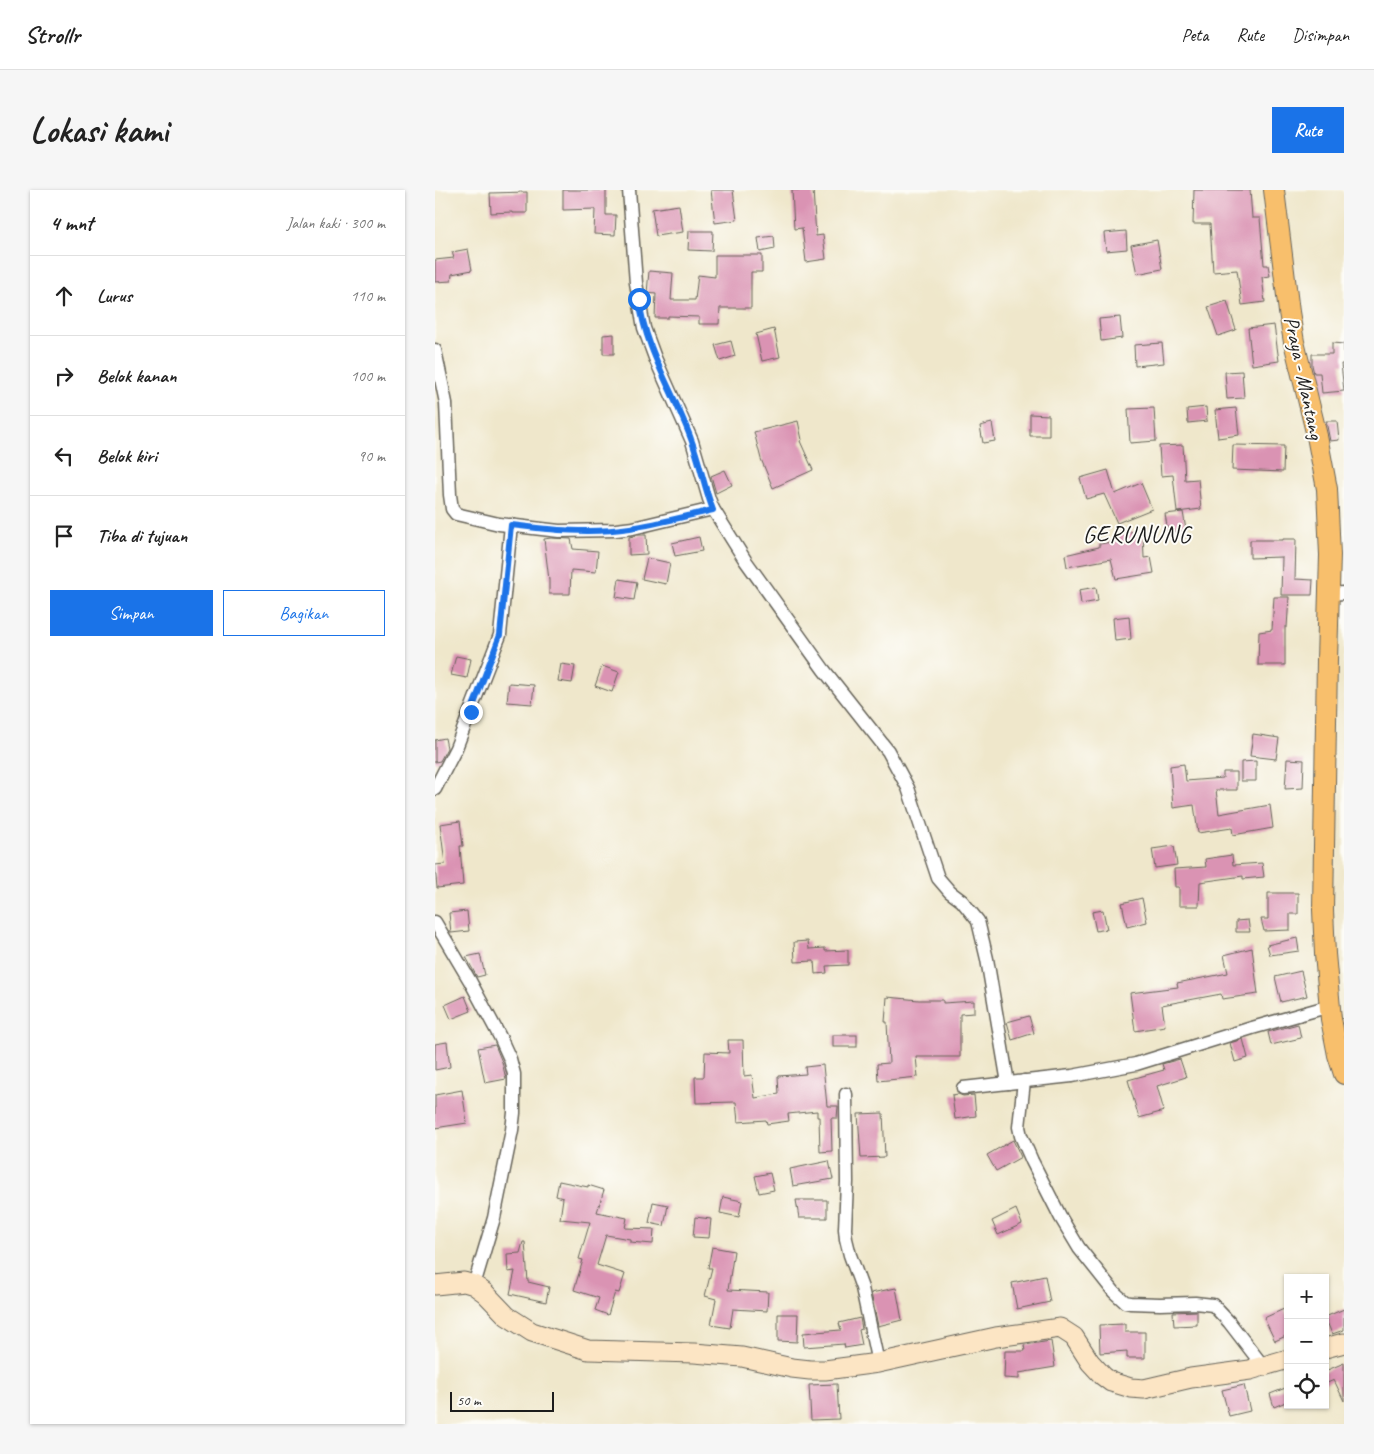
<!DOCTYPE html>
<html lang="id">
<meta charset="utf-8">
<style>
body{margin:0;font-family:Caveat,sans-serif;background:#f6f6f6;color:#222}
.controls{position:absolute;right:15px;bottom:15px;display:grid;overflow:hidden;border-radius:0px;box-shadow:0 1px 4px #0004}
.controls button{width:45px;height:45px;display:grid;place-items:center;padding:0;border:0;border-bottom:1px solid #e0e0e0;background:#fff;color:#222;font:25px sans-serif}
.scale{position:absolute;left:15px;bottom:12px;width:104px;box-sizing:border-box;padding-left:5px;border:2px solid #1c1c1c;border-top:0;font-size:14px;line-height:18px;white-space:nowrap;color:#1c1c1c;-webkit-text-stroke:4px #fdfcf7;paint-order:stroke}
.stop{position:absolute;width:15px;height:15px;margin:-11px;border:4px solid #1a73e8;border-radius:50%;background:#fff}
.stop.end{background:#1a73e8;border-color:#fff;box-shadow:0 1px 5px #0008}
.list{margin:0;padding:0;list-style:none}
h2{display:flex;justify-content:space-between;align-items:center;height:65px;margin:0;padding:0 20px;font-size:21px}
h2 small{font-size:16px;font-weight:400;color:#767676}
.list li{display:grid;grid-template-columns:32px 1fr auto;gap:15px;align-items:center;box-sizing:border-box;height:80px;padding:0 20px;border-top:1px solid #e0e0e0}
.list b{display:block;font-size:19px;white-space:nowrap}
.list em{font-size:16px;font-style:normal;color:#767676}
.actions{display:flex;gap:10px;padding:15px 20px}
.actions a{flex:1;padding:11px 0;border:1px solid #1a73e8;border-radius:0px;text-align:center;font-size:18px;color:#1a73e8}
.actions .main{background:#1a73e8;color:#fff}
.icon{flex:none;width:28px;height:28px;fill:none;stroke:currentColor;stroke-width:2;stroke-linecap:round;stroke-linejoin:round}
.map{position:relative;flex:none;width:909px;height:1234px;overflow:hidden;border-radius:0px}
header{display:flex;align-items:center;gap:30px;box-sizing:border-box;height:70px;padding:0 25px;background:#fff;border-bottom:1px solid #e0e0e0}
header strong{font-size:24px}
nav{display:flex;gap:28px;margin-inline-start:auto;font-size:18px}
.intro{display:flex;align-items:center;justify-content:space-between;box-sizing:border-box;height:120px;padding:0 30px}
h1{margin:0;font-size:35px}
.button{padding:12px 22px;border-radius:0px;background:#1a73e8;color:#fff;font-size:18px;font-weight:700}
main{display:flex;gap:30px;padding:0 30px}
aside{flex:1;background:#fff;border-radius:0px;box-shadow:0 1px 4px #0004}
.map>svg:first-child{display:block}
.building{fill:#da93b3}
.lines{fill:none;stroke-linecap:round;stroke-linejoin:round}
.street-casing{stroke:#666359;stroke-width:15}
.secondary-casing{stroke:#666359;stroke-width:21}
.primary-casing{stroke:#666359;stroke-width:22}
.street{stroke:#fff;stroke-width:12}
.secondary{stroke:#fce5c4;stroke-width:19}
.primary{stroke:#f8bf6c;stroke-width:20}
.route{stroke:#1a73e8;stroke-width:6}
.labels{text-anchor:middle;stroke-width:4;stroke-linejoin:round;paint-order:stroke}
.street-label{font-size:21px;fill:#1c1c1c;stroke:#fdfcf7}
.quarter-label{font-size:24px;letter-spacing:1px;fill:#1c1c1c;stroke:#fdfcf7}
</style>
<header>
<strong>Strollr</strong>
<nav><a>Peta</a><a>Rute</a><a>Disimpan</a></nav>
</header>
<div class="intro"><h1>Lokasi kami</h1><a class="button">Rute</a></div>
<main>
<aside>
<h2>4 mnt<small>Jalan kaki · 300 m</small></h2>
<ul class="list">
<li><svg class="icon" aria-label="ahead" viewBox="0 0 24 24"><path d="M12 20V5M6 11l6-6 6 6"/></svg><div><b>Lurus</b></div><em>110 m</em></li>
<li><svg class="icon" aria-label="right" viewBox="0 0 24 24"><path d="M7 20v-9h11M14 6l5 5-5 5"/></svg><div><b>Belok kanan</b></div><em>100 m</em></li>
<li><svg class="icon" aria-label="left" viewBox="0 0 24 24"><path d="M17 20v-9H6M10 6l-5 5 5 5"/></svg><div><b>Belok kiri</b></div><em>90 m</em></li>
<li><svg class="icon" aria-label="arrive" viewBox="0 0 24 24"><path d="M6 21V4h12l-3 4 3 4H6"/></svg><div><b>Tiba di tujuan</b></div></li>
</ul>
<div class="actions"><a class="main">Simpan</a><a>Bagikan</a></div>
</aside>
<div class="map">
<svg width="909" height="1234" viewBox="0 0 909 1234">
<rect width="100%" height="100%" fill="#fdfcf7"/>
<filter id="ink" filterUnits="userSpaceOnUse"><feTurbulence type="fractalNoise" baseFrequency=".02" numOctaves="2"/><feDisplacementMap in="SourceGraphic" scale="10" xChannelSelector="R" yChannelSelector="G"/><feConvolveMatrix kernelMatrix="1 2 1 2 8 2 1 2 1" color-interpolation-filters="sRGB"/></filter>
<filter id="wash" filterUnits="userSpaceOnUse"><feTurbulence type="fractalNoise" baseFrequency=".0096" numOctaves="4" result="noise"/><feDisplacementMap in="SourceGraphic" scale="20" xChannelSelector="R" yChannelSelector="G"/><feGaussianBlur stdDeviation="1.12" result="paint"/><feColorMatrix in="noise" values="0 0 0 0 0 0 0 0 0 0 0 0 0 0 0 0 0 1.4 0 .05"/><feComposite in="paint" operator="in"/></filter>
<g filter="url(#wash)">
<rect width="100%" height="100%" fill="#efe7cb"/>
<g id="blocks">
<g class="building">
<polygon points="128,0 171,0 171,25 181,25 180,45 159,44 160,19 128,20"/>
<polygon points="276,0 298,0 302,30 280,33"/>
<polygon points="357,0 378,0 381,46 388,45 391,69 371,72 367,38 359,39"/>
<polygon points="759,0 815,0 817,28 825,28 829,75 833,75 835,86 827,87 830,112 807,115 802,80 778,82 775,34 758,34"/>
<polygon points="92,2 92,23 77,23 77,22 56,23 55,3"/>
<polygon points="244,15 248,42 221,46 217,19"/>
<polygon points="254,41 278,41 277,61 253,60"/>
<polygon points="691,41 692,59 671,61 669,43"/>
<polygon points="339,46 340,59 325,62 323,48"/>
<polygon points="722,50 727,79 702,84 696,55"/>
<polygon points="33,59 37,80 17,84 16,91 0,92 0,70 19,68 17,62"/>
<polygon points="280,65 327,65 327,82 316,82 316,118 285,118 284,134 264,134 264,127 233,126 233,128 220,128 221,104 212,103 214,81 238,83 236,110 260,110 263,85 280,87"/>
<polygon points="792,111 801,140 783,146 773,117"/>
<polygon points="685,127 687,148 666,151 664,129"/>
<polygon points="839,135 844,171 817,175 813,138"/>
<polygon points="339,139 345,167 327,171 321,144"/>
<polygon points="179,144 179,164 168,164 168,145"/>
<polygon points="296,151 300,166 285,171 280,155"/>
<polygon points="727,153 729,173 700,176 699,155"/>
<polygon points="897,153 909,154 909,174 906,174 909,201 887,203 885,183 879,183 877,175 877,164 897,164"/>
<polygon points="807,181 809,208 792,209 790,182"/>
<polygon points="771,217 772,231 753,233 752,219"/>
<polygon points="719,218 721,251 695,253 693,219"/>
<polygon points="801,218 804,245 783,248 780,220"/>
<polygon points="595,224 614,225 614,246 595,246"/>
<polygon points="363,231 367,250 365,251 378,280 338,298 326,269 319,242"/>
<polygon points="891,231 902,231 904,250 895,251"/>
<polygon points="557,233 560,251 548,253 545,236"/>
<polygon points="748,255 750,290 763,289 766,319 742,322 738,285 726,286 724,256"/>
<polygon points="798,255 849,256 848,282 797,280"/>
<polygon points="290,280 297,295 281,303 276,286"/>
<polygon points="673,280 680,304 706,293 717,319 682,333 669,304 651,309 645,288"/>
<polygon points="748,322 751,340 733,342 730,324"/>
<polygon points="708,341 709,368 716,367 719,383 681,389 676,369 632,377 630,365 664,357 664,354 683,351 683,343"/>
<polygon points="204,345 211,345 212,364 194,365 194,347"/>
<polygon points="264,347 267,361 240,366 237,353"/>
<polygon points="116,348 136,349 138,359 163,361 161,382 136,380 135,404 114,404 114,390 109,349"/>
<polygon points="848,349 861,349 860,389 878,390 877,405 846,405 847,367 815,368 815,350 848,350"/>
<polygon points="212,368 235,373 231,394 207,389"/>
<polygon points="184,389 202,392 199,410 181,407"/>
<polygon points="661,397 663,411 646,414 644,400"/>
<polygon points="839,407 854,407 852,437 850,437 850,475 823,475 824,442 837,440"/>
<polygon points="694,426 696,449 680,451 678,428"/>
<polygon points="21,466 36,469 32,488 16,485"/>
<polygon points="126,474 140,476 137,493 123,491"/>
<polygon points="167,476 184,482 177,502 160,496"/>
<polygon points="74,493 99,495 97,514 72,512"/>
<polygon points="818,544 844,548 841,569 815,566"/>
<polygon points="10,548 12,558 5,571 0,572 0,550"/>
<polygon points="852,569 869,570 868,598 850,599"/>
<polygon points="821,571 821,591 806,591 806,572"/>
<polygon points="749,574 751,591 788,588 788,582 802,582 802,600 781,600 784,624 835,615 838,638 798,645 797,638 763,643 759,615 738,618 735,576"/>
<polygon points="25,631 28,656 25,656 28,695 2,698 0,675 10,674 5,634"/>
<polygon points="739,656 742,675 720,678 717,659"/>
<polygon points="797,665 798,675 827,673 829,687 808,689 808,686 765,692 764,716 744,716 744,697 740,697 739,679 771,677 770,669"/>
<polygon points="833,703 863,703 863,724 855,724 855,740 829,741 826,729 833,729"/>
<polygon points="707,708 712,732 692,737 687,713"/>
<polygon points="668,720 672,739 661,741 657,722"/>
<polygon points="32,721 34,741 16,743 14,723"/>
<polygon points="813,730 815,742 801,742 801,731"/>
<polygon points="862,748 864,761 835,765 832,755"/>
<polygon points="373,751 374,759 390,758 390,761 413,760 413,775 391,776 392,783 380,784 379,771 360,772 359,752"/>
<polygon points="817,758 823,804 787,809 786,804 727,815 730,836 700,841 695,803 743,797 742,793 793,783 789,765"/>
<polygon points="45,764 50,785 42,787 31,767"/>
<polygon points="866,781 872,806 846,812 840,787"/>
<polygon points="30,806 36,821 16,829 10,815"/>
<polygon points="452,807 484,810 508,810 508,813 539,811 539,823 525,824 525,867 481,867 483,887 443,891 442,874 454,873 452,832 450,832"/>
<polygon points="594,826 599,843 577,850 572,832"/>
<polygon points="863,834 866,848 836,855 833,842"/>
<rect x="398" y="845" width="24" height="12"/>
<polygon points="808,849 813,868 800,872 795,853"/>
<polygon points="293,850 308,850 309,886 317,885 320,908 344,904 343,886 371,884 370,877 388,875 392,916 403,916 402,928 396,928 397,961 385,962 384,927 382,927 382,921 353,924 354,931 332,934 331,930 303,932 301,912 261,913 260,887 269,887 270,862 294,863"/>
<polygon points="12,852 15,877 0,880 0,854"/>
<polygon points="60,855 67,872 71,889 50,893 43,858"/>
<polygon points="745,869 751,887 722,896 729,921 704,928 693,890 729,880 727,874"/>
<polygon points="27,900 32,933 0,938 0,905"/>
<polygon points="523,904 528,906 539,905 541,926 520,929 517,905"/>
<polygon points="448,923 450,967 426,968 423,924"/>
<polygon points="578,950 586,967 561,981 552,965"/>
<polygon points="394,971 398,989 358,996 355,979"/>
<polygon points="335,983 339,1000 324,1003 320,986"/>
<polygon points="124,991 153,997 153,995 169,1000 162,1022 192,1028 190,1038 219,1039 218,1054 195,1052 195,1049 171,1045 162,1075 190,1084 184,1103 180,1102 173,1125 160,1120 164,1108 139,1100 148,1070 144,1069 155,1032 125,1029 128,1008 121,1006"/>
<polygon points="288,1007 307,1011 304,1027 285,1023"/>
<polygon points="361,1010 392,1010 392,1028 364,1028"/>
<polygon points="218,1012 233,1015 229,1036 214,1033"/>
<polygon points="581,1019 587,1034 563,1045 557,1031"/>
<polygon points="260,1027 276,1029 274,1048 258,1047"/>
<polygon points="88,1052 90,1052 93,1092 114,1097 111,1112 75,1104 80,1081 73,1082 72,1064 85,1063"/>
<polygon points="277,1057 299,1061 293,1100 333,1102 332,1121 298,1119 295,1138 276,1135 281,1109 270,1106 277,1078 273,1078"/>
<polygon points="610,1086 615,1112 582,1119 577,1093"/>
<polygon points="461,1098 467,1130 443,1136 436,1103"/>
<polygon points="849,1119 853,1127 853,1145 840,1151 829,1128"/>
<polygon points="909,1119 909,1140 897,1144 890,1127"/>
<polygon points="762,1121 762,1135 739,1136 738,1122"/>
<polygon points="343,1124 363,1124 362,1152 343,1151"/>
<polygon points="425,1128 427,1139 424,1140 427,1155 410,1158 409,1154 369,1157 368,1143 406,1140 404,1133"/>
<polygon points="690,1134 690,1142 710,1142 710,1168 692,1168 692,1161 665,1163 664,1135"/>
<polygon points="616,1151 620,1177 584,1183 584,1189 569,1188 570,1161 590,1161 589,1155"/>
<polygon points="909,1173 909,1211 899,1190 890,1194 890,1181"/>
<polygon points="402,1194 404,1229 376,1230 374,1195"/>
<polygon points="809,1195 815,1221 794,1226 787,1200"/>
<polygon points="853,1197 853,1211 839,1217 835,1204"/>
</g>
</g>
</g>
<g filter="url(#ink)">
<use href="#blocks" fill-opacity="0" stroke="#666359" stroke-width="1"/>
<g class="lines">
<g class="street-casing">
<g id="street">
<polyline points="194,0 201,93 209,138 220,168 257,251 274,309 278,319 310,370 389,480 453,561 473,598 503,688 515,702 527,711 543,731 552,769 573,893"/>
<polyline points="0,160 11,213 15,305 17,319 21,324 64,334 124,341 181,340 198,338 278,319"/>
<polyline points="894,404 909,403"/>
<polyline points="0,599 21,558 65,445 76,335"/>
<polyline points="0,732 35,791 65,847 75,869 79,884 79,923 77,940 59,1028 39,1095"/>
<polyline points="589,891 584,937 586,946 597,971 626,1028 644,1058 679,1102 690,1112 695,1113 725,1114 760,1113 778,1115 794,1132 828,1176"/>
<polyline points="528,898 637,886 701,874 817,838 895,816"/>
<polyline points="411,904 412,992 410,1039 411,1049 415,1065 427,1098 443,1173"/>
</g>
</g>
<g class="secondary-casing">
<g id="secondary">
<polyline points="0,1095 29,1092 39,1095 50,1103 72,1126 97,1142 153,1160 259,1163 307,1167 357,1178 375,1180 390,1180 443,1173 561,1147 625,1138 639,1147 655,1172 668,1186 676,1192 696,1198 709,1199 756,1188 815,1180 853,1169"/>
<polyline points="890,1158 909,1153"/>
</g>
</g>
<g class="primary-casing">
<polyline id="primary" points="839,0 854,122 859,152 882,246 892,299 895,365 892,470 888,720 890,764 896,829 903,865 909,884"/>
</g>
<use href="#street" class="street"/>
<use href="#secondary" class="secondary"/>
<use href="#primary" class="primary"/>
</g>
</g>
<g class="lines" filter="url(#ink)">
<path class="route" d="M36 522 65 445 76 335C116 340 156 344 195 338 223 334 251 326 278 320 269 297 265 272 256 249 239 202 210 160 204 109"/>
</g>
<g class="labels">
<g class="street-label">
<text transform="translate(869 188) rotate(78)" y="7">Praya - Mantang</text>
</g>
<g class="quarter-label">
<text x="702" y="352">GERUNUNG</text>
</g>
</g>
</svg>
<div class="controls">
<button>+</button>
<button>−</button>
<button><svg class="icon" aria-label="locate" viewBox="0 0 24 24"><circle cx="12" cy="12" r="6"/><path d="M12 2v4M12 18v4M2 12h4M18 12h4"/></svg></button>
</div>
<div class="scale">50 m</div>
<div class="stop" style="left:204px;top:109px"></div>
<div class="stop end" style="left:36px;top:522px"></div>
</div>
</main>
